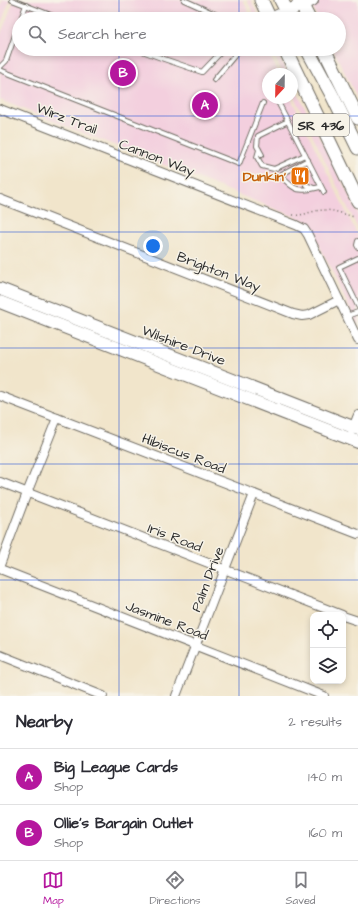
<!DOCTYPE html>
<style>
body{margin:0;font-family:"Architects Daughter",sans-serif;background:#f7f7f7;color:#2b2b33}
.controls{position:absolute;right:12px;bottom:12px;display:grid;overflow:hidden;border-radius:8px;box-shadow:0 2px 6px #0003}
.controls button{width:36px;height:36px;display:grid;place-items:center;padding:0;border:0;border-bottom:1px solid #e1e1e2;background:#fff;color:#2b2b33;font:20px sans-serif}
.compass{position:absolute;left:262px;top:68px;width:36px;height:36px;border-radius:50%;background:#fff;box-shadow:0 2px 6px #0003;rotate:202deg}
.you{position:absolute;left:153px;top:246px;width:14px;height:14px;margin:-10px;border:3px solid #fff;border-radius:50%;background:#1a73e8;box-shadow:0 0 0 6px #1a73e833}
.badge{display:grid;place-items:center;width:26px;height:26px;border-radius:50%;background:#b5179e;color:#fff;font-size:13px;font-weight:700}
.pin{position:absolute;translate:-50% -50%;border:2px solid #fff;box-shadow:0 1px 4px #0006}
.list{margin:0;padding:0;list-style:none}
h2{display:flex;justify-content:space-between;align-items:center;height:52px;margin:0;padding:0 16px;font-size:17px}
h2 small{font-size:13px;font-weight:400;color:#7c7c81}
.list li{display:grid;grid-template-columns:26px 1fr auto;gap:12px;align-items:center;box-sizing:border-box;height:56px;padding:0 16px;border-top:1px solid #e1e1e2}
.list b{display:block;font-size:15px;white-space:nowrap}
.list p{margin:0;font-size:13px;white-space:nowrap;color:#7c7c81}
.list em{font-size:13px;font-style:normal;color:#7c7c81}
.icon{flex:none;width:22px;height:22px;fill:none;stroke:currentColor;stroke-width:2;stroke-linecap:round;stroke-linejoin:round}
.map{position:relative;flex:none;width:358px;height:696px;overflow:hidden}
.search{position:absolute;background:#fff;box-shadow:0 2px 6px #0003;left:12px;right:12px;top:12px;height:44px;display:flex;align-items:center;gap:10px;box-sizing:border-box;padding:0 14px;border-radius:22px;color:#7c7c81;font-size:15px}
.sheet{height:164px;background:#fff}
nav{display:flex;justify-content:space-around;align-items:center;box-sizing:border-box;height:56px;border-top:1px solid #e1e1e2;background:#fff;font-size:11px;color:#7c7c81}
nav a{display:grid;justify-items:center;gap:2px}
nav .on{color:#b5179e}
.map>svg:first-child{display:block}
.built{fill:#f3cfde}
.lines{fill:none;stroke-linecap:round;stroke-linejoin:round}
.lane-casing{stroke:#706c63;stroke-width:6}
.street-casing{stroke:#706c63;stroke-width:10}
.secondary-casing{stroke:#706c63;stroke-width:14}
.primary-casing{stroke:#706c63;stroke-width:15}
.path{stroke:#706c63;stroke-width:1.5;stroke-dasharray:1 3;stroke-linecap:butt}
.lane{stroke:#fff;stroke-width:4}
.street{stroke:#fff;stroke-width:8}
.secondary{stroke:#fff;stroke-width:12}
.primary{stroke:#fff;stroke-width:13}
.grid{fill:none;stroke:#1d4ed8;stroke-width:1;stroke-opacity:0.55}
.labels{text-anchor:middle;stroke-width:3;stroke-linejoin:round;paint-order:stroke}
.shield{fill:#f7f3e8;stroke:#686764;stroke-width:1}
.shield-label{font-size:13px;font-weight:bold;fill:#2b2b2b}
.street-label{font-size:14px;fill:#2b2b2b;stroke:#f7f3e8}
.food-label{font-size:14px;font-weight:bold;fill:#c56008;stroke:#f7f3e8;text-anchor:end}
</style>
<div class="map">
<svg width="358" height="696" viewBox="0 0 358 696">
<rect width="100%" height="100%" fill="#f7f3e8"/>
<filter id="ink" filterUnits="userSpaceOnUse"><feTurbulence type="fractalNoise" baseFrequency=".025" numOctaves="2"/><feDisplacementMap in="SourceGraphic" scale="8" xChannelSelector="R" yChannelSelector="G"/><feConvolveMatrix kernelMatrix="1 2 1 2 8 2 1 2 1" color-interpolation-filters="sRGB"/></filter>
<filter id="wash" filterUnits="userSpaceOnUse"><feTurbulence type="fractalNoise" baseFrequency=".012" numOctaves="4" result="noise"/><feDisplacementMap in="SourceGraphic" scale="16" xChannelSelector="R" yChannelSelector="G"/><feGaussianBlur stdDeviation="0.9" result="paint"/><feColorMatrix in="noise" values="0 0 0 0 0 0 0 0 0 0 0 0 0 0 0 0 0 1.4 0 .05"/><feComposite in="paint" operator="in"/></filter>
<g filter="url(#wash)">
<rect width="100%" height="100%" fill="#f1e5cb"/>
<g class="built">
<polygon points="3,0 10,0 0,27 0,6"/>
<polygon points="14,0 243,0 252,19 19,19 19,49 267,49 279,74 268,74 268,98 291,98 358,236 358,326 308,222 0,100 0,36"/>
<polygon points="247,0 251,0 260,19 256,19"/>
<polygon points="321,0 358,0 358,100 333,49 339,49 339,19 318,19 311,5"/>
<polygon points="271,49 275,49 288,74 283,74"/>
<polygon points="292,82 358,213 358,229 292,93"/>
</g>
</g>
<g filter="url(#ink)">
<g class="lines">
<g class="lane-casing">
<g id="lane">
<polyline points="12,0 61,19"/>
<polyline points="184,0 226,19"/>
<polyline points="21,19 26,5"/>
<polyline points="137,49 164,59 202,72 224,49"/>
<polyline points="0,67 6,61 19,24"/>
<polyline points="0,70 239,164 263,103"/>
<polyline points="214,80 240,49"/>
<polyline points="278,102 324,192"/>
<polyline points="259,150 257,157 262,166 274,169 305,155"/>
<polyline points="262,155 257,146 258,136 288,121"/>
<path d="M308 160 280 175C284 179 289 185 295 188 301 192 314 188 321 187"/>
<polyline points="306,185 314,188"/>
<polyline points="358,241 357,245 358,247"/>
<polyline points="358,258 339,267 358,306"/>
<polyline points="347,316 358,312"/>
</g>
</g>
<g class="street-casing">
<g id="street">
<polyline points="0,109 296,225 304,229 308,235 358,340"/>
<polyline points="0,199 293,314 302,316 309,315 339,300"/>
<polyline points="0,396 358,534"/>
<polyline points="352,430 358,415"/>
<polyline points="0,482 342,615"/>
<polyline points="0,565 27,493 57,418"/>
<polyline points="0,569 324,696"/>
<polyline points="343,616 358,621"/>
<polyline points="0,655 103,696"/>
<polyline points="176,696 254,494"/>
</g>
</g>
<g class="secondary-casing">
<g id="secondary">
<polyline points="271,19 312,0"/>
<polyline points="0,289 358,429"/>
<polyline points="0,302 358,442"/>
</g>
</g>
<g class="primary-casing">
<g id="primary">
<polyline points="261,0 270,19"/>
<polyline points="281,0 291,19"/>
<polyline points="299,0 309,19"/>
<polyline points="285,49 358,201"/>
<polyline points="307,49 332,95 358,148"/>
<polyline points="324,49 358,118"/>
</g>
</g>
<path class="path" d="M293 215C301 216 307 213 315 211 330 208 340 213 354 217"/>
<use href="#lane" class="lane"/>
<use href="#street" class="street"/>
<use href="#secondary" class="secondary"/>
<use href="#primary" class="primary"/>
</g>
</g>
<path class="grid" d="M119 0V19M239 0V19M119 49V696M239 49V696M0 116H358M0 232H358M0 348H358M0 464H358M0 580H358"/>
<defs>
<g id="restaurant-square" transform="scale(1)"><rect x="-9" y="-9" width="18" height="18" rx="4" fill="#e8710a" stroke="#f7f3e8"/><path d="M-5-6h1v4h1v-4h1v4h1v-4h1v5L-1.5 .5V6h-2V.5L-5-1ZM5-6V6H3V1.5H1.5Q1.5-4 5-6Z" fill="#fff"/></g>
</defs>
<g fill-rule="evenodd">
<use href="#restaurant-square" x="300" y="176"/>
</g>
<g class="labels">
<rect class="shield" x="293" y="114" width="56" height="22" rx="3"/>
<g class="shield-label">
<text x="321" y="130">SR 436</text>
</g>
<g class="street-label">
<text transform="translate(67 118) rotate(21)" y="5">Wirz Trail</text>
<text transform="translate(157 157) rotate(21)" y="5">Cannon Way</text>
<text transform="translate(219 271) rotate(21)" y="5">Brighton Way</text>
<text transform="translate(184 345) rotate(21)" y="5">Wilshire Drive</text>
<text transform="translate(184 453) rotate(21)" y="5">Hibiscus Road</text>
<text transform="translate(175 537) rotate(21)" y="5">Iris Road</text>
<text transform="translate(207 579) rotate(-69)" y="5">Palm Drive</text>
<text transform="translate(167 620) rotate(21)" y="5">Jasmine Road</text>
</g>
<g class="food-label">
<text x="286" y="181">Dunkin'</text>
</g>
</g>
</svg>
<div class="controls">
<button><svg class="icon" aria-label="locate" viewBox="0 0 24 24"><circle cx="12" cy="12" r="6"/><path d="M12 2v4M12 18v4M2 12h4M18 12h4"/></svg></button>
<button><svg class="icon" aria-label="layers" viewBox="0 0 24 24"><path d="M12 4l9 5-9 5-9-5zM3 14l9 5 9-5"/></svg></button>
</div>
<svg class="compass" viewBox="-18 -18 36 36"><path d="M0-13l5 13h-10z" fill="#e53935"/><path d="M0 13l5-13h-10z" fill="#7c7c81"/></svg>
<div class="you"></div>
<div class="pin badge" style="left:205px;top:105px">A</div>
<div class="pin badge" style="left:123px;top:73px">B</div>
<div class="search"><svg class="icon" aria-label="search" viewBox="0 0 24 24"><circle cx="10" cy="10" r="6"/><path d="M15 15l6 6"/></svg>Search here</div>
</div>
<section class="sheet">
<h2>Nearby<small>2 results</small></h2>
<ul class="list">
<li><span class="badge">A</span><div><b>Big League Cards</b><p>Shop</p></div><em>140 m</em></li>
<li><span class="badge">B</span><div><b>Ollie's Bargain Outlet</b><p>Shop</p></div><em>160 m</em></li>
</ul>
</section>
<nav>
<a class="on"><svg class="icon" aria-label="map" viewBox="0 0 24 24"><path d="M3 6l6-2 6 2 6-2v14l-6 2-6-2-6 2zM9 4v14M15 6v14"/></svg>Map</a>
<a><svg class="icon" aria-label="directions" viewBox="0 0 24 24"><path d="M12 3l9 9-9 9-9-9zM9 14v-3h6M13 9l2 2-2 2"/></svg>Directions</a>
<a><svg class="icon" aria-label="saved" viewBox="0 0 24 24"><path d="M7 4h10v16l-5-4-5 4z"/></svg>Saved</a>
</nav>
